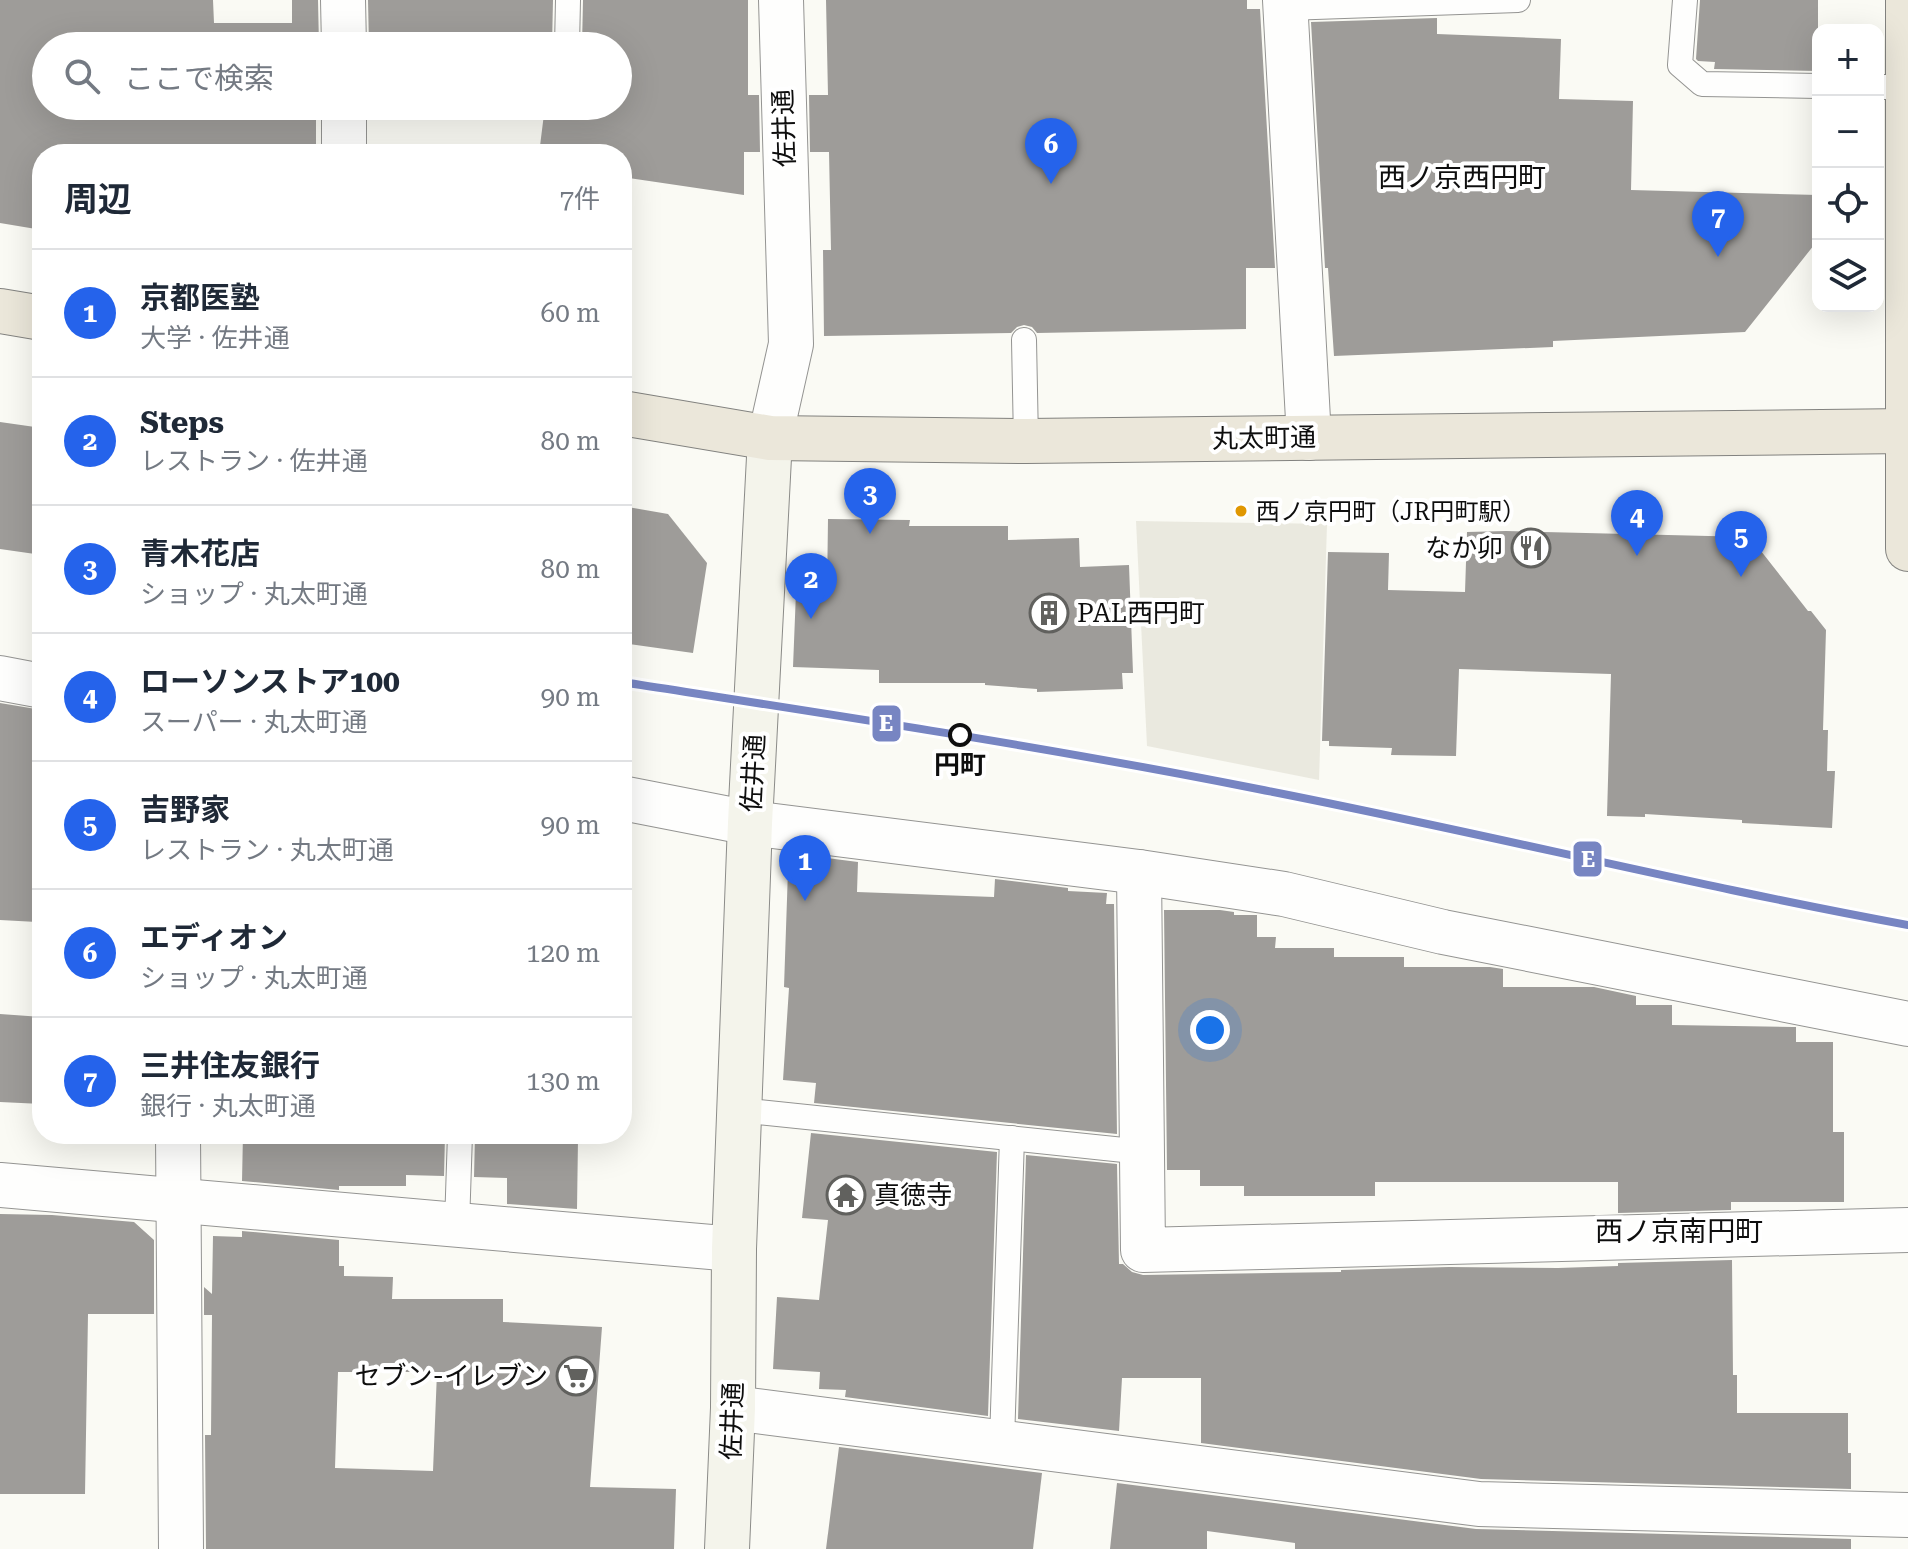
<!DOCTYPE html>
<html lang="ja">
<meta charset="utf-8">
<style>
body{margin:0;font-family:"Roboto Serif","Noto Sans JP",serif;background:#f2f2f3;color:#1f2937}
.controls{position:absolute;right:24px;top:24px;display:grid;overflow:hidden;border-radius:16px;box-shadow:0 8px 32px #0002}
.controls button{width:72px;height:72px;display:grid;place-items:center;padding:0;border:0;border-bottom:2px solid #e0e1e3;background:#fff;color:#1f2937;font:40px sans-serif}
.you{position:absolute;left:1210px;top:1030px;width:28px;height:28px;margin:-20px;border:6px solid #fff;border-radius:50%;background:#1a73e8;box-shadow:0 0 0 12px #1a73e833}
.badge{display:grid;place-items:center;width:52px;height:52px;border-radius:50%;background:#2563eb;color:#fff;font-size:26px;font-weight:700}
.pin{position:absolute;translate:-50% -66px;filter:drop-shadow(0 2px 4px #0008)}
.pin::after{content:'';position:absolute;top:42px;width:28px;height:24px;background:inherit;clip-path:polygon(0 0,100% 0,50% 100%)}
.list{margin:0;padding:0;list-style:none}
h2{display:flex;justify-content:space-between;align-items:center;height:104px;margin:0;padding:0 32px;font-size:34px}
h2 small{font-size:26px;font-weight:400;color:#747a83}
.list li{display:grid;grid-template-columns:52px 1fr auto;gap:24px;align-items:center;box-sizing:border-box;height:128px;padding:0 32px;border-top:2px solid #e0e1e3}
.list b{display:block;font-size:30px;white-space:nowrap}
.list p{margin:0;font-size:26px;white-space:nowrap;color:#747a83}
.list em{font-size:26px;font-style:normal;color:#747a83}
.icon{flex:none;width:44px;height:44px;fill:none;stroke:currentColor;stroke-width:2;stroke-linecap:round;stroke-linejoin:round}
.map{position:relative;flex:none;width:1908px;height:1549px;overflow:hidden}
.search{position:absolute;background:#fff;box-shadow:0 8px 32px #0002;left:32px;top:32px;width:600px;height:88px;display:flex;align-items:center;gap:20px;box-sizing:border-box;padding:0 28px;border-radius:44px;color:#747a83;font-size:30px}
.panel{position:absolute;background:#fff;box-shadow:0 8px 32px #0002;left:32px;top:144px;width:600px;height:1000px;border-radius:32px}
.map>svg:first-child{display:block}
.plaza{fill:#eae9df}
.building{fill:#9e9c99;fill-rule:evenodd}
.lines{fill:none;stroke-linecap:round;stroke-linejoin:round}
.lane-casing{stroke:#949492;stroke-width:26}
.street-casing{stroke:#949492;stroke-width:46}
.secondary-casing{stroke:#8b8b88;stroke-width:46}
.primary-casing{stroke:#82827f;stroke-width:46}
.lane{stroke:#fefefd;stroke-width:24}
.street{stroke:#fefefd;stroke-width:44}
.secondary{stroke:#f4f4eb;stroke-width:44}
.primary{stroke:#ebe7da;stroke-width:44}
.rail-1-casing{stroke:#fff;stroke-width:14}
.rail-1{stroke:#7785c2;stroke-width:8}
.bus-dot{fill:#e09701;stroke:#fff;stroke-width:3}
.stop-dot{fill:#fff;stroke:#0e0e0e;stroke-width:4}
.labels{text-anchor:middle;stroke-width:8;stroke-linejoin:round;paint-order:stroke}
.bus-label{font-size:24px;fill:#0e0e0e;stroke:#fff;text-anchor:start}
.street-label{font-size:26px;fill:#0e0e0e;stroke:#fff}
.poi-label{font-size:26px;fill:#0e0e0e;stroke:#fff;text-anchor:end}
.stop-label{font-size:26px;font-weight:bold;fill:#0e0e0e;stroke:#fff}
.neighbourhood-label{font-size:28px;fill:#0e0e0e;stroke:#fff}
.line-badge{stroke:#fff;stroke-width:3}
.badge-label{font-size:22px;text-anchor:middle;font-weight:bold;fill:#fff}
</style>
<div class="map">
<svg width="1908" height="1549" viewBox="0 0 1908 1549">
<rect width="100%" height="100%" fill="#fafaf4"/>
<polygon class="plaza" points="1136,521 1327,524 1319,780 1147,746"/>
<g class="building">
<polygon points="0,0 213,0 214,23 292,23 292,0 318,0 319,46 46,46 46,106 316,106 316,154 42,154 42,230 0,223"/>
<polygon points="368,0 553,0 552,46 369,46"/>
<polygon points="583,0 748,0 748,95 759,95 760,152 744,152 744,195 622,177 622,154 539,154 545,106 618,106 618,46 582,46"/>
<polygon points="826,0 1247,0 1247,9 1260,9 1275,268 1246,268 1246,329 1037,333 1032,327 1024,325 1017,327 1011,333 824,336 823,250 831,250 829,152 810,152 809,95 828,95"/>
<polygon points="1700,0 1818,0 1818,71 1714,69 1715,62 1698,61 1696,59"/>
<polygon points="1437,18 1437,34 1561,39 1559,99 1633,101 1631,190 1818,195 1818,240 1745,332 1553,341 1553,347 1334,356 1328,268 1325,268 1311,22"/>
<polygon points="0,422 42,428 42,555 0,549"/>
<polygon points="622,506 668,514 707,563 693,653 622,643"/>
<polygon points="828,519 910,520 909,526 1008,526 1008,540 1079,538 1080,567 1129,565 1133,673 1122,673 1123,689 1037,692 1037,689 985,685 985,683 879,683 879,670 793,667 796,592 827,592"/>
<polygon points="1506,531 1750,537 1808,611 1811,611 1826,630 1823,730 1828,730 1827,771 1835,771 1832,828 1742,823 1742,820 1645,814 1645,817 1607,816 1611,674 1459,669 1456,756 1391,755 1392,748 1329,746 1329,741 1322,741 1328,552 1389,553 1388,590 1465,592 1467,532"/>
<polygon points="0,703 42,710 42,899 38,899 37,922 0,920"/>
<polygon points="819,857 858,862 857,892 994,897 995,879 1068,888 1068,891 1107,893 1106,904 1114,904 1117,1134 814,1103 816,1083 783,1080 789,988 784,987 788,870 818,871"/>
<polygon points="1164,910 1220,910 1234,912 1234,915 1257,915 1257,937 1276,937 1275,948 1334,948 1334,957 1404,957 1404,967 1490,967 1503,969 1503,987 1594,987 1636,996 1636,1005 1672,1005 1672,1025 1793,1027 1796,1027 1796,1042 1833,1042 1833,1132 1844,1132 1844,1202 1731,1202 1731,1210 1618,1213 1618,1182 1375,1182 1375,1196 1244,1196 1244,1186 1200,1186 1200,1170 1167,1170"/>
<polygon points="0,1014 42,1017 42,1104 0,1102"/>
<polygon points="811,1133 997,1152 988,1416 845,1397 846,1390 819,1389 820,1372 773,1369 777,1297 819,1300 828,1220 802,1218"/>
<polygon points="243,1134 442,1134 445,1135 444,1176 406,1175 406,1186 339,1186 339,1190 242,1181"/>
<polygon points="475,1136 578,1139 577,1209 507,1204 507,1178 474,1177"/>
<polygon points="1026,1155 1117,1164 1119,1264 1123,1264 1132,1272 1143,1275 1341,1272 1341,1270 1449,1267 1558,1268 1618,1266 1618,1263 1732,1260 1733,1375 1737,1375 1737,1413 1848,1413 1848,1453 1851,1453 1851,1489 1481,1479 1201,1443 1201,1378 1122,1378 1119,1431 1018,1419"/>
<polygon points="0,1214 52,1215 134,1222 154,1240 154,1314 88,1314 85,1494 0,1494"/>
<path d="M242 1231 339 1240V1266H344V1276L393 1277 392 1299H503V1322L602 1327 590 1487 676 1489 674 1549H206L205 1435H211L212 1315H204V1287L212 1294 213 1236 242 1237ZM338 1372H437L433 1471 335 1468Z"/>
<polygon points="839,1447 1042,1473 1033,1549 826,1549"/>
<polygon points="1117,1483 1476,1529 1851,1539 1851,1549 1295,1549 1295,1543 1207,1531 1207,1549 1110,1549"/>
</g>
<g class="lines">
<g class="lane-casing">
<g id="lane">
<polyline points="1685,0 1680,65 1702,84 1818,86"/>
<polyline points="1286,8 1518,0"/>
<polyline points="567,46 568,0"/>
<polyline points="1878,87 1908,87"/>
<polyline points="1024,340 1026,441"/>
<polyline points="739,1110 1143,1152"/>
<polyline points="457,1225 460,1134"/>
<polyline points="1002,1441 1012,1138"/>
</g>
</g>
<g class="street-casing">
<g id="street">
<polyline points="343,0 344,46"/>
<polyline points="1285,0 1309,438"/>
<polyline points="344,106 344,154"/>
<polyline points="770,438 791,344 781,0"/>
<polyline points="0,678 42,686"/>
<polyline points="622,798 750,823 1139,872 1284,894 1443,932 1908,1024"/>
<polyline points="1139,872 1143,1250 1908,1230"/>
<polyline points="178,1134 181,1549"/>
<polyline points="0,1185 734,1249"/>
<polyline points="733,1408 1479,1504 1908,1515"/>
</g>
</g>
<g class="secondary-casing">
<polyline id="secondary" points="727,1549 733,1408 734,1249 750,823 770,438"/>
</g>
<g class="primary-casing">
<g id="primary">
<polyline points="1908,0 1908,549"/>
<polyline points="0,311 42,318"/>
<polyline points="622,413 770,438 1026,441 1908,431"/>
</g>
</g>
<use href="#lane" class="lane"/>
<use href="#street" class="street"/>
<use href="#secondary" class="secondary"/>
<use href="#primary" class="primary"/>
<g class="rail-1-casing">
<path id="rail-1" d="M622 682C834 715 1047 747 1258 789 1475 831 1690 885 1908 925"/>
</g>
<use href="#rail-1" class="rail-1"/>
</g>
<defs>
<g id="restaurant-ring" transform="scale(2)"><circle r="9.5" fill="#fff" stroke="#61615e" stroke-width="1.5"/><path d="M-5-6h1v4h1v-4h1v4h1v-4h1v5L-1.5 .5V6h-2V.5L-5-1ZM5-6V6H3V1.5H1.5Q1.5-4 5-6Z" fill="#61615e"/></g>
<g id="building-ring" transform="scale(2)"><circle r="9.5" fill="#fff" stroke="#61615e" stroke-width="1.5"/><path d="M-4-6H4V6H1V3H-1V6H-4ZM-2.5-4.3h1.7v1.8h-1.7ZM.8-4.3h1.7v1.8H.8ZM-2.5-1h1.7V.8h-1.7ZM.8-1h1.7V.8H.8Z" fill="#61615e"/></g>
<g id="temple-ring" transform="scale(2)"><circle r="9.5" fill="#fff" stroke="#61615e" stroke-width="1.5"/><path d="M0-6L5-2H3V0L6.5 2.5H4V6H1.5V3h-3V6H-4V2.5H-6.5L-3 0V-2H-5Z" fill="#61615e"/></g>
<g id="supermarket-ring" transform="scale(2)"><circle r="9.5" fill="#fff" stroke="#61615e" stroke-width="1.5"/><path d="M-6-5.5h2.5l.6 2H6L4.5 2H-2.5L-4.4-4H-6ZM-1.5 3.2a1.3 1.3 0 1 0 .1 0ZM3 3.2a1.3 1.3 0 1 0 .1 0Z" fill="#61615e"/></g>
</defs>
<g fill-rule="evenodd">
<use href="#restaurant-ring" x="1531" y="548"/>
<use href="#building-ring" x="1049" y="613"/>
<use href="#temple-ring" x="846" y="1195"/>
<use href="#supermarket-ring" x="576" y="1376"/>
</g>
<circle class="bus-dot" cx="1241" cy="511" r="7"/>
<circle class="stop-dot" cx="960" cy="735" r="10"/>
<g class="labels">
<g class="bus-label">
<text x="1256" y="520">西ノ京円町（JR円町駅）</text>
</g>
<g class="street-label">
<text transform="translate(784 128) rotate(-92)" y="9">佐井通</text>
<text transform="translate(1264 438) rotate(-1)" y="9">丸太町通</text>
<text transform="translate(753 773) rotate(-87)" y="9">佐井通</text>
<text transform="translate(732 1421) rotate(-88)" y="9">佐井通</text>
</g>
<g class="poi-label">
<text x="1503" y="557">なか卯</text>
<text x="1077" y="622" text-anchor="start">PAL西円町</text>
<text x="874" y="1204" text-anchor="start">真徳寺</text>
<text x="548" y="1385">セブン-イレブン</text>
</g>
<g class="stop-label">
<text x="960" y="774">円町</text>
</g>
<g class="neighbourhood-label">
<text x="1462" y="187">西ノ京西円町</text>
<text x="1679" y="1241">西ノ京南円町</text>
</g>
</g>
<g class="line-badge">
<rect x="871" y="704" width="31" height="39" rx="8" fill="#7785c2"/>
<rect x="1572" y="840" width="31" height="38" rx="8" fill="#7785c2"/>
</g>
<g class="badge-label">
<text x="886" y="731">E</text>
<text x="1588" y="867">E</text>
</g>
</svg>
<div class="controls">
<button>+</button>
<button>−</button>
<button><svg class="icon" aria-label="locate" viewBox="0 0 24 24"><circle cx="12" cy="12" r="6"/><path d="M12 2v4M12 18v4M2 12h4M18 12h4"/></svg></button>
<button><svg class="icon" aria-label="layers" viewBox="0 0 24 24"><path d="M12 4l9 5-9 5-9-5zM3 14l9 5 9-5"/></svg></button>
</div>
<div class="you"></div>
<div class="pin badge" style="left:805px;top:901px">1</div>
<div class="pin badge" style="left:811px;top:619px">2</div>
<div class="pin badge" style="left:870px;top:534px">3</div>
<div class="pin badge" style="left:1637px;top:556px">4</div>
<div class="pin badge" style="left:1741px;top:577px">5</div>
<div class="pin badge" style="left:1051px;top:184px">6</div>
<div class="pin badge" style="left:1718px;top:257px">7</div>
<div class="search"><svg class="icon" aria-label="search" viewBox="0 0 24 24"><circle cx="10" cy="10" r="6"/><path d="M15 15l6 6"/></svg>ここで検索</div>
<section class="panel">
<h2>周辺<small>7件</small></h2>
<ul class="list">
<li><span class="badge">1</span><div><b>京都医塾</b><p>大学 · 佐井通</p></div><em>60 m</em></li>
<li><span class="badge">2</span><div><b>Steps</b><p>レストラン · 佐井通</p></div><em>80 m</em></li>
<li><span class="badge">3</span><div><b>青木花店</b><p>ショップ · 丸太町通</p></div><em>80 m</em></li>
<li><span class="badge">4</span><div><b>ローソンストア100</b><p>スーパー · 丸太町通</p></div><em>90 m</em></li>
<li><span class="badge">5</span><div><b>吉野家</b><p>レストラン · 丸太町通</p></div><em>90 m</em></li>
<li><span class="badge">6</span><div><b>エディオン</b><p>ショップ · 丸太町通</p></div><em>120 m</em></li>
<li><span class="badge">7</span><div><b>三井住友銀行</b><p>銀行 · 丸太町通</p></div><em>130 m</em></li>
</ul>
</section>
</div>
